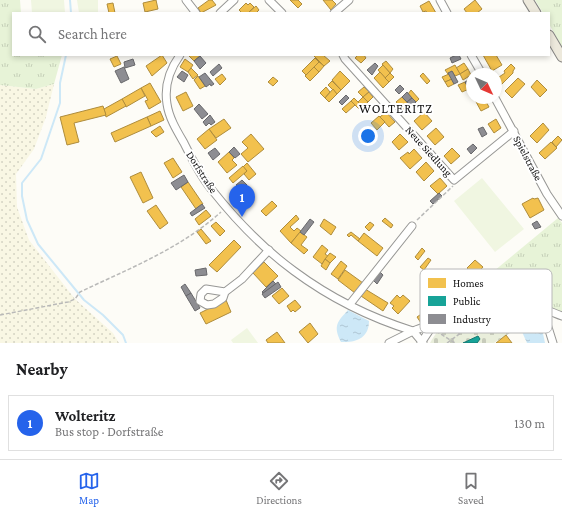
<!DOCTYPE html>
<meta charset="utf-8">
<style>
body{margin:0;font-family:"Crimson Pro",serif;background:#f2f2f2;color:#202124}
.compass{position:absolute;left:466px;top:68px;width:36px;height:36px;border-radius:50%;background:#fff;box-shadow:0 2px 6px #0003;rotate:134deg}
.you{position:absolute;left:368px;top:136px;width:14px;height:14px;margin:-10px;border:3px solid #fff;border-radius:50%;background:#1a73e8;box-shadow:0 0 0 6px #1a73e833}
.badge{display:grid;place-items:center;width:26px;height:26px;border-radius:50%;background:#2563eb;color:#fff;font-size:13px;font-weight:700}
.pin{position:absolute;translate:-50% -33px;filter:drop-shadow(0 1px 2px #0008)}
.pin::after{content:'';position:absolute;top:21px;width:14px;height:12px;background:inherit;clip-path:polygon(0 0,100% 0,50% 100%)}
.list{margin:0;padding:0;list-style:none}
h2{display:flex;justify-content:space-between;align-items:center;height:52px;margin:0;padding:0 16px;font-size:17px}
h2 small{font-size:13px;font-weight:400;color:#757577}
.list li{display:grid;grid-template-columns:26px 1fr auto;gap:12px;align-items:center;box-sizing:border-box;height:56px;margin:0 8px 8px;padding:0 8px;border:1px solid #e0e0e0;border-radius:0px}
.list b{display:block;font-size:15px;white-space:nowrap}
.list p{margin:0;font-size:13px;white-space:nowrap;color:#757577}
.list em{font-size:13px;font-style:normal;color:#757577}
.icon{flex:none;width:22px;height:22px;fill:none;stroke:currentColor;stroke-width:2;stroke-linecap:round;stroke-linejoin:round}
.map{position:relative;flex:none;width:562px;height:343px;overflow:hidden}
.search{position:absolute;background:#fff;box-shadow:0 2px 6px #0003;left:12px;right:12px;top:12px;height:44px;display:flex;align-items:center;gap:10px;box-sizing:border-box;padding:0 14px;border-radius:0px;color:#757577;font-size:15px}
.sheet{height:116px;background:#fff}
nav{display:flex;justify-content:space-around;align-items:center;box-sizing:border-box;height:56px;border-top:1px solid #e0e0e0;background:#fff;font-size:11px;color:#757577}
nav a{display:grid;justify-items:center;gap:2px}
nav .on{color:#2563eb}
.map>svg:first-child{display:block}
.farmland{fill:url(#farmland-dots)}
.grass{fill:url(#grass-tufts)}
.cemetery{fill:url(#cemetery-stones)}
.pitch{fill:#f0f6e1}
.water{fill:url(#water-ripples)}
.homes{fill:#f2c14e;stroke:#ae8c3c}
.public{fill:#17a398;stroke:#157770}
.industry{fill:#8d8d92;stroke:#68686b}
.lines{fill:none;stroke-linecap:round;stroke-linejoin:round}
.stream{stroke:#cde8f7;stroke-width:2}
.minor-casing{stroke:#979795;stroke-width:9}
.major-casing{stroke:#858482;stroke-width:11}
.path{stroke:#b9b9b8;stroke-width:1.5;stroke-dasharray:4 2;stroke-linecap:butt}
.minor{stroke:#fffffe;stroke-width:7}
.major{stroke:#ede9dc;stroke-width:9}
.labels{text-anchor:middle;stroke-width:4;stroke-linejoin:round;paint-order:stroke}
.street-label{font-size:11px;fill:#111;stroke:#fff}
.quarter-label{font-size:13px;letter-spacing:1px;fill:#111;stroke:#fff}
.key{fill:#fff;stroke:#b8b8b8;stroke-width:1}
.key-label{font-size:11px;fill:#111}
</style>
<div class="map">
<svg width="562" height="343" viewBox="0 0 562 343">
<defs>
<pattern id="farmland-dots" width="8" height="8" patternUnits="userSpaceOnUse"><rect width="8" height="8" fill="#f9f7e4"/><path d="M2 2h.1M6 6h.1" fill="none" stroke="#d4d3c3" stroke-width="1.8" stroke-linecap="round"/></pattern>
<pattern id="grass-tufts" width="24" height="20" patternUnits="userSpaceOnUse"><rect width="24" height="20" fill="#e7f3d7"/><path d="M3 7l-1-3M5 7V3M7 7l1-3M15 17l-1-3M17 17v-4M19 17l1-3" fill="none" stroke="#c5cfb8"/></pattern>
<pattern id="cemetery-stones" width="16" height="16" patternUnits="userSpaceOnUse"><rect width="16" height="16" fill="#e9eedb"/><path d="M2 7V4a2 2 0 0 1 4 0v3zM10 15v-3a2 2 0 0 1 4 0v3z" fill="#c7cbbb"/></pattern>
<pattern id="water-ripples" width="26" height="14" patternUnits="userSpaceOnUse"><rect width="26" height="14" fill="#cde8f7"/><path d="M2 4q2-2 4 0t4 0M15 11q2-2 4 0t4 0" fill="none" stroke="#afc6d3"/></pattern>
</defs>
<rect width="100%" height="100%" fill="#fdfcf7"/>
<polygon class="farmland" points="54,84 46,117 34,149 16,174 17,207 29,240 75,299 113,333 119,343 0,343 0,85 36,89"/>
<g class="grass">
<polygon points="0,0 20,0 21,13 13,13 13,55 62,55 54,84 36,89 0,85"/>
<polygon points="535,0 562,0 562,47 549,24 549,13 543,13"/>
<polygon points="558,218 562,223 562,312 497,289 494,271"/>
</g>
<path class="cemetery" d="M488 298 513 331 494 343H430C443 320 461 302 488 298Z"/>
<g class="pitch">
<polygon points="31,0 64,0 65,13 32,13"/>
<polygon points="77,0 98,0 98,13 79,13"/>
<polygon points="482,178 524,229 495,252 454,201"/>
<polygon points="247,328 258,343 233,343 231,340"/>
</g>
<g class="water">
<path d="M348 310 369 321C369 338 356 343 341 342 333 326 337 322 348 310Z"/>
<polygon points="526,310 535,311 541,324 545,343 527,343 515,316"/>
</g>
<g class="homes">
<polygon points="156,0 158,9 145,12 143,3"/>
<polygon points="209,0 212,0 216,5 201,13 198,8"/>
<polygon points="290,0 298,0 302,4 298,8"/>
<polygon points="323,0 332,0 336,4 331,10"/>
<polygon points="475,0 482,9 477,13 467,13 464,9"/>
<polygon points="429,1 436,13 427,13 426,11 423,12 420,6"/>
<polygon points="113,3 115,13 109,13 107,4"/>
<polygon points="246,3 248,5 250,3 254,7 248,13 242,13 239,10"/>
<polygon points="256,6 259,10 256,13 248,13"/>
<polygon points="162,55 167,63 152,76 146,66"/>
<polygon points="188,55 201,55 194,61"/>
<polygon points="315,55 323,55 330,61 324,66 314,56"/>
<polygon points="358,55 364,55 366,58 361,63 355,58"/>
<polygon points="483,55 496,55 502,65 492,71"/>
<polygon points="117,56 121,64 114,67 110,59"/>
<polygon points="315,58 319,62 306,75 302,71"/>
<polygon points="185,59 193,65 188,72 180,67"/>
<polygon points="386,61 393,69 390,73 382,64"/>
<polygon points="319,62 324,66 319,72 314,67"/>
<polygon points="464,63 468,69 460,74 456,68"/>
<polygon points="511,64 515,68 513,71 513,73 500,86 496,85 496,79 505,73 504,71"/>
<polygon points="383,65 390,73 385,78 378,70"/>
<polygon points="455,65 460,74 455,76 452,71 448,74 445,70"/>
<polygon points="314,67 319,72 310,81 305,76"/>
<polygon points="191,68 198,75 193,79 188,72"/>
<polygon points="468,69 471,75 463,80 460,74"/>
<polygon points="340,71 350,81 341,90 332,80"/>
<polygon points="380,72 389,82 383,88 374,78"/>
<polygon points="390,73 394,77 389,82 385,78"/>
<polygon points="423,73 430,81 427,84 420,76"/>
<polygon points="222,74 226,79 220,85 215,79"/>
<polygon points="449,74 452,79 445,82 442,77"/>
<polygon points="198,76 205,86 200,89 194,80"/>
<polygon points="273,77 278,81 273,86 268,82"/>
<polygon points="518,78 525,84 512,98 505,91"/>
<polygon points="452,79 454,84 448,87 445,82"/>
<polygon points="537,80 547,90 540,97 531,87"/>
<polygon points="332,81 341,90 337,94 328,85"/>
<polygon points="465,82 469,89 462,92 458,85"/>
<polygon points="150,83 161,102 149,109 145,101 148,100 141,88"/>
<polygon points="326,87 330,92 325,98 320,93"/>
<polygon points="364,87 369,92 363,97 358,92"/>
<polygon points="141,88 145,96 126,107 122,99"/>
<polygon points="333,89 337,94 329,102 325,98"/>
<polygon points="411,90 419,99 416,102 408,94"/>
<polygon points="186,92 193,106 183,111 176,97"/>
<polygon points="369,92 373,97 368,102 363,97"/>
<polygon points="363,97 368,102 363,107 358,102"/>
<polygon points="402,97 411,107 406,112 396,102"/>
<polygon points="354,98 363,107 360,110 351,101"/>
<polygon points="474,98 484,98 489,107 481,111"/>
<polygon points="122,99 126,106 106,117 104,109"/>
<polygon points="351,101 355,105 346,113 342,109"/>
<polygon points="103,106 106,115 74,123 79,142 67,145 60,117"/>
<polygon points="160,111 164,120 151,126 147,117"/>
<polygon points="386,112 395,122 389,127 380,117"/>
<polygon points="424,112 432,121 422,130 414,121"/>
<polygon points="379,116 385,122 377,130 371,123"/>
<polygon points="147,117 151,126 115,142 111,133"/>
<polygon points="224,119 231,128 216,138 209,129"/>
<polygon points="496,119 501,128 494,133 488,124"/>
<polygon points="543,123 549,130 537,143 530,136"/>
<polygon points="160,126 164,132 156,137 151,132"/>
<polygon points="436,128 444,137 435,145 427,136"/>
<polygon points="209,129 217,140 205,149 197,139"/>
<polygon points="251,134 264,149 248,162 241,154 248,148 242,142"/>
<polygon points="400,134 408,142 399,150 392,142"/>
<polygon points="558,136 562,140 556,147 552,142"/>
<polygon points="551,142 557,148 545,159 539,153"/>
<polygon points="452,148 460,156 451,164 444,156"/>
<polygon points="414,149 422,158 410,169 400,158 408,152 409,154"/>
<polygon points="229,152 234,158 232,160 237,165 227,173 218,162"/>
<polygon points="173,158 182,172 173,178 164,163"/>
<polygon points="426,162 434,171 424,181 416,172"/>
<polygon points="247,163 256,174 249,180 244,174 247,171 243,167"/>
<polygon points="243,166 247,171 233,183 229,178"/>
<polygon points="141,172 153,198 143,203 130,177"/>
<polygon points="440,178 447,186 438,194 430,186"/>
<polygon points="188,182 203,204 196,209 181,187"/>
<polygon points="533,198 534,199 538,198 544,210 530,218 522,204"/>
<polygon points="272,201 277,206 266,216 261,211"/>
<polygon points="156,205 168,223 160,229 147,211"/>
<polygon points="206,210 211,216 199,225 195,219"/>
<polygon points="296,215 299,219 290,227 294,231 297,228 301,231 291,243 280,231"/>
<polygon points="385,218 393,225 391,228 382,221"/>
<polygon points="324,219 336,227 331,235 320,226"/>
<polygon points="216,222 225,231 220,236 211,226"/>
<polygon points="370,222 374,225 369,231 365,227"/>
<polygon points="201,229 211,241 206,244 197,232"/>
<polygon points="300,232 307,237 301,245 308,250 304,254 291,243"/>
<polygon points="351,232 360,239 358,241 351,235 349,237 347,235"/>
<polygon points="364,233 383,248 377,256 358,241"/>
<polygon points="234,240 241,247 217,272 209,265"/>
<polygon points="322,245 328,250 325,254 328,256 322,264 313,257"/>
<polygon points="422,248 425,251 418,260 415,257"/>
<polygon points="330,253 336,257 330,263 325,259"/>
<polygon points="428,258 431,260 424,270 420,267"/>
<polygon points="325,259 330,263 326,270 321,266"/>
<polygon points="475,260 483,267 475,276 467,268"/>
<polygon points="341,261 347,266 338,279 331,274"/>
<polygon points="264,262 278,276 266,287 253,273"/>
<polygon points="345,270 363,283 355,293 338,280"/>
<polygon points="282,288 289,296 279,304 272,296"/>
<polygon points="365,289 388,303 383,311 361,296"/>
<polygon points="397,295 400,298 403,295 410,301 398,314 392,308 394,306 390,303"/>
<polygon points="226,300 231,312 206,324 200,313"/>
<polygon points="295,300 301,307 295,312 293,310 291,312 287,306"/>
<polygon points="437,303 441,309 421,323 417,317"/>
<polygon points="310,323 318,334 308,343 299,332"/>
<polygon points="277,332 285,343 268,343 266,340"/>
<polygon points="506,335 512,343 496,343"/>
</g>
<polygon class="public" points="478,336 480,339 477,343 463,343"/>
<g class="industry">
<polygon points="456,55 459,55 461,59 452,63 450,58"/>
<polygon points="200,56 206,63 200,69 194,61"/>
<polygon points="133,59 135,65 125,68 124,62"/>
<polygon points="375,63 378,66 372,75 367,70"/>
<polygon points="219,64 222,68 213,76 210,72"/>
<polygon points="124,67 129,79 121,83 115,71"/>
<polygon points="182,71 188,75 184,82 177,77"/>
<polygon points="452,71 458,82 454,84 448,73"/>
<polygon points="205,73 214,84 211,86 210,84 206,87 199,77"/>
<polygon points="472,78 472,87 469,89 465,82"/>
<polygon points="400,85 404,89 399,94 395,90"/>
<polygon points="407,92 412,98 407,102 402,97"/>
<polygon points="346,95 349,98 342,105 339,102"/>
<polygon points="412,98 416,102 411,107 407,102"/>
<polygon points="199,104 208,114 202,119 194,109"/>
<polygon points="210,115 215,122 211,125 209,123 206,126 203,122"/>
<polygon points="483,127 487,134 482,137 478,129"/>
<polygon points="473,144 477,148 471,154 467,149"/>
<polygon points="234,147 240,154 235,158 229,152"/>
<polygon points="215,148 220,154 213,160 208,153"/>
<polygon points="184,175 188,182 176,190 171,183"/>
<polygon points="242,180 247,185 242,191 236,185"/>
<polygon points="439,193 442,196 433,204 430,201"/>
<polygon points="202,204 205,208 192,216 190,213"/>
<polygon points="310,219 314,222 304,235 300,232"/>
<polygon points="537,221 541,227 535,229 532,224"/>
<polygon points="206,268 207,275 196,276 195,270"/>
<polygon points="380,272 383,275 377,284 373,280"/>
<polygon points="273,281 276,284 263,293 262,292"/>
<polygon points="278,282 281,287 265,298 262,294"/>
<polygon points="185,284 191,293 186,296 181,287"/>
<polygon points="191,293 200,308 195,311 186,296"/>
</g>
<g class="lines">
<g class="stream">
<polyline points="70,0 71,13"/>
<polyline points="66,55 60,83 60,103 41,159 22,183 22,196 27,220 38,244 84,300 103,315 123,335 126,343"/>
</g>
<g class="minor-casing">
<g id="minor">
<polyline points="186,0 196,13"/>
<polyline points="269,0 282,13"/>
<polyline points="440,0 447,13"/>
<polyline points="220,13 234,0"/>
<polyline points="334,13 349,0"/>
<path d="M180 55C170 69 164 86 167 104 169 118 177 131 184 143 192 159 200 176 212 190 235 219 264 249 294 271 329 297 371 318 413 331 420 328 429 326 436 322 449 313 458 300 473 295 500 286 537 307 562 316"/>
<polyline points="343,55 345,59 454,180 514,131"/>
<polyline points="471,55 482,74"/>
<polyline points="495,98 547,194 562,216"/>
<polyline points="225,292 223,298 214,304 207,305 200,301 201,294 206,289 225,292 242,279 269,250"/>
<polyline points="350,304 412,226"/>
<polyline points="542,308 553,343"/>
<polyline points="389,343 413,331 423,343"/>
<polyline points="421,343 435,322"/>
</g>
</g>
<g class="major-casing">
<g id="major">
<polyline points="528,0 536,13"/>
<polyline points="549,35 562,57"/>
</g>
</g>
<g class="path">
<polyline points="417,220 453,186"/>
<polyline points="500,301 503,308 512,317"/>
<path d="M0 315 68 302 75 299 80 292C128 269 180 249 221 212"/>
<polyline points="506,322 524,309"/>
<polyline points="436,331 455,343"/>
<polyline points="447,343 484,316"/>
</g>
<use href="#minor" class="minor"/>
<use href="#major" class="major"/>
</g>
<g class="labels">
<g class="street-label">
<text transform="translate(429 151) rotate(48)" y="4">Neue Siedlung</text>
<text transform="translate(528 158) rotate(62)" y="4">Spielstraße</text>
<text transform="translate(202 172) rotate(57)" y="4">Dorfstraße</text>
</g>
<g class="quarter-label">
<text x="396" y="113">WOLTERITZ</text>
</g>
</g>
<rect x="420" y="269" width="132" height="64" rx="6" class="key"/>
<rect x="428" y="278" width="18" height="10" fill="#f2c14e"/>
<rect x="428" y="296" width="18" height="10" fill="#17a398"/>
<rect x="428" y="314" width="18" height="10" fill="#8d8d92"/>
<g class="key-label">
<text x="453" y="287">Homes</text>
<text x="453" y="305">Public</text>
<text x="453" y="323">Industry</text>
</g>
</svg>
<svg class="compass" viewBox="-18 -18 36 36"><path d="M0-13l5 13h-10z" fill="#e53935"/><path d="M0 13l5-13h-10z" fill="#757577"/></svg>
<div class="you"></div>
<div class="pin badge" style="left:242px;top:217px">1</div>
<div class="search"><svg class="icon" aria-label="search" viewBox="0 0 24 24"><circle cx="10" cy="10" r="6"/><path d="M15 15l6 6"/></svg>Search here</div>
</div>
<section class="sheet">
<h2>Nearby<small></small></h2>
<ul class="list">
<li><span class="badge">1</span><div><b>Wolteritz</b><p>Bus stop · Dorfstraße</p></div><em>130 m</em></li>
</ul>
</section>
<nav>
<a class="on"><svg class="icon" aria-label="map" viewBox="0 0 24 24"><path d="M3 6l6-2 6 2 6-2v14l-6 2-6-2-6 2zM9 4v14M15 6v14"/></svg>Map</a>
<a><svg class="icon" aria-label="directions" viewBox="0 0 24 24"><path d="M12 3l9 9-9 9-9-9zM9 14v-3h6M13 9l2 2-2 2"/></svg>Directions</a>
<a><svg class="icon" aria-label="saved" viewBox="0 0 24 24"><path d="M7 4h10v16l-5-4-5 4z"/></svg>Saved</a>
</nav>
